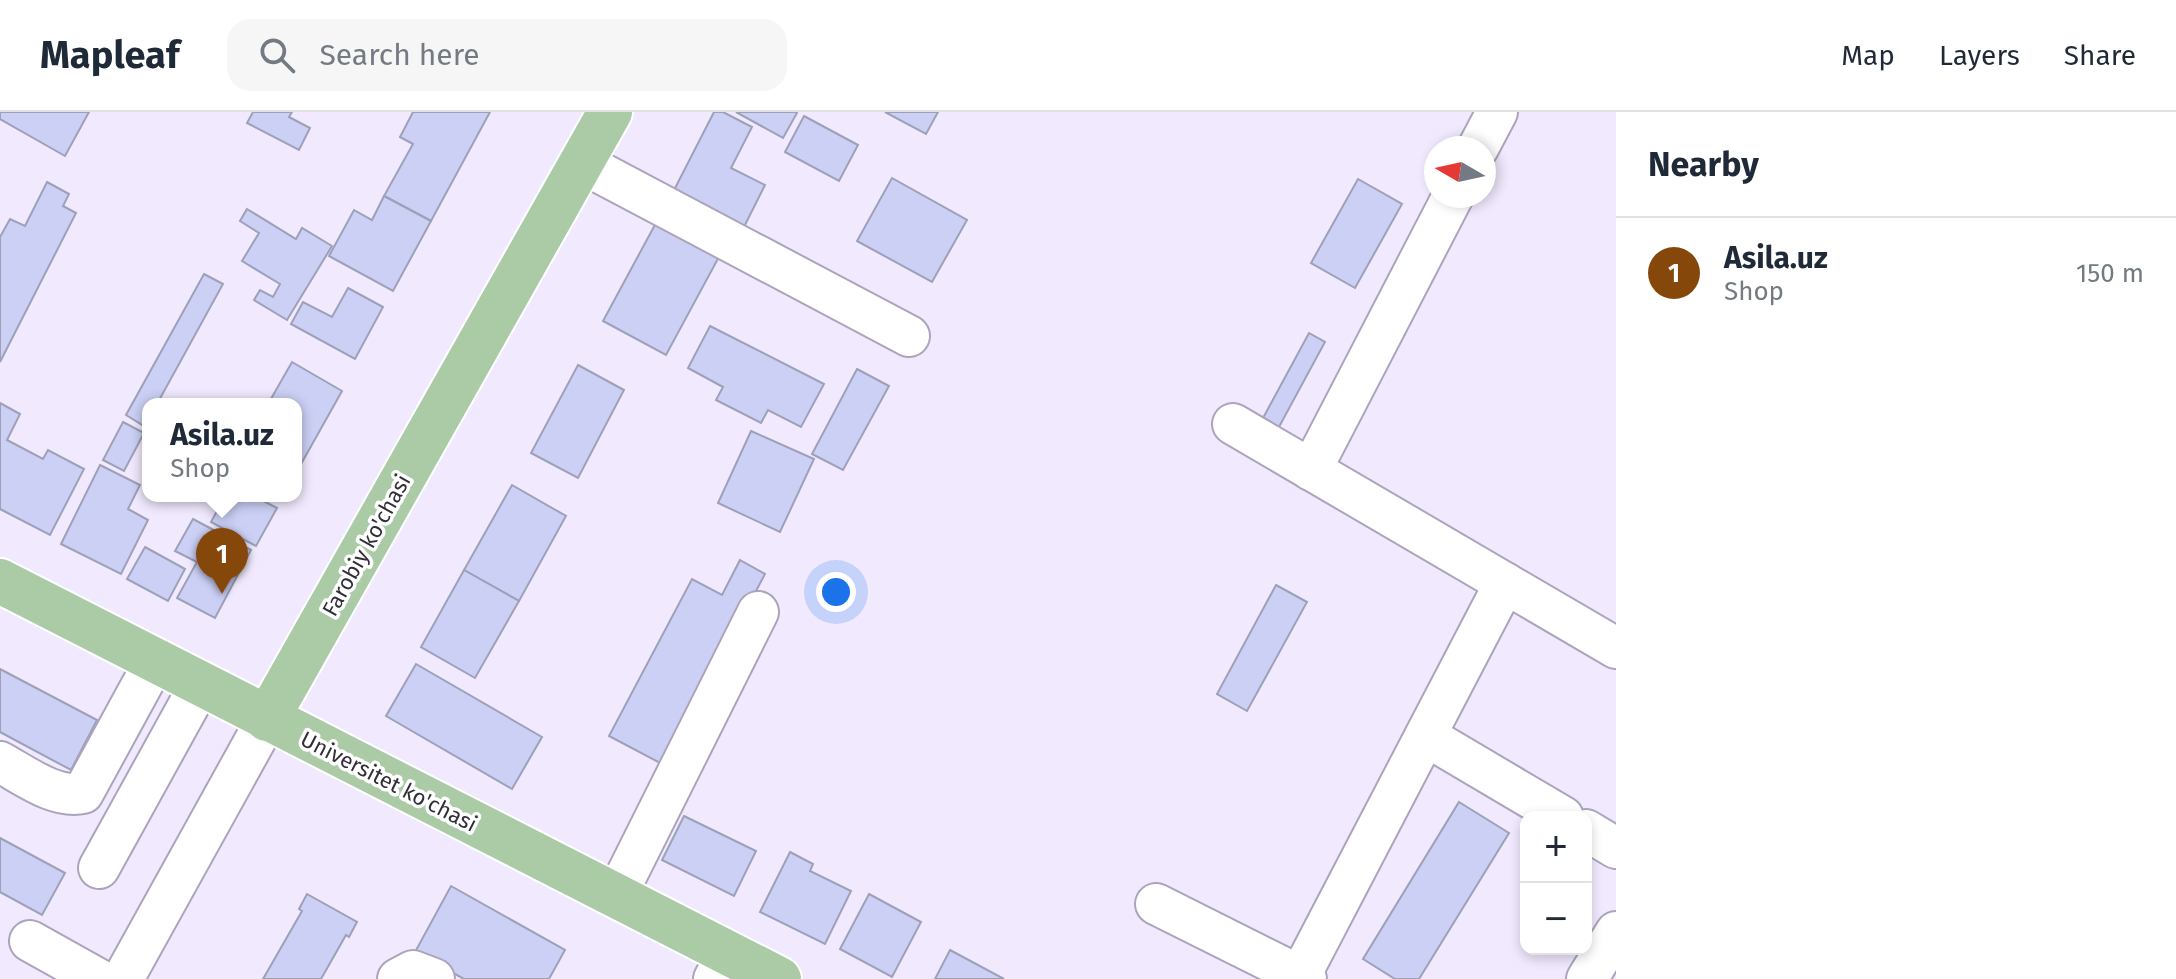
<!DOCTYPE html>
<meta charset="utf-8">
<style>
body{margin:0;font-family:"Fira Sans",sans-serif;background:#f6f6f7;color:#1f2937}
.controls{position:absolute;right:24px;bottom:24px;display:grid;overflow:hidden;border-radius:16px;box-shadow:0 4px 12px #0003}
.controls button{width:72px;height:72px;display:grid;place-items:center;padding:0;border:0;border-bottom:2px solid #e0e1e3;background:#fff;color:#1f2937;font:40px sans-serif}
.compass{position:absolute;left:1424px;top:24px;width:72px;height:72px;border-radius:50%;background:#fff;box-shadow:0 4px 12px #0003;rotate:279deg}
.you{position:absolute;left:836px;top:480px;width:28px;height:28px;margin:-20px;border:6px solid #fff;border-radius:50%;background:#1a73e8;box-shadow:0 0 0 12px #1a73e833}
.badge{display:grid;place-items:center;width:52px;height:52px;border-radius:50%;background:#86470b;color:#fff;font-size:26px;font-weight:700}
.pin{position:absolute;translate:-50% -66px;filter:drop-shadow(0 2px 4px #0008)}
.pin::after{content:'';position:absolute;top:42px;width:28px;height:24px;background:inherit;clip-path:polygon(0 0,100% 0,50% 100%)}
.popup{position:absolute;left:142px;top:286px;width:160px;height:104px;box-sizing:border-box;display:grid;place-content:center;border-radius:16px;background:#fff;filter:drop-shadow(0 2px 6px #0005);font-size:26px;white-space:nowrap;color:#747a83}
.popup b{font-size:30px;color:#1f2937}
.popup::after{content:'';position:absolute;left:50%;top:100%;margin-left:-16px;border:16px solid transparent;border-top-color:#fff}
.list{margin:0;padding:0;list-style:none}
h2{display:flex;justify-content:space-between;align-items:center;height:104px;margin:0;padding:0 32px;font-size:34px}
h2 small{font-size:26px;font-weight:400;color:#747a83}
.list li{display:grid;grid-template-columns:52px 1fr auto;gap:24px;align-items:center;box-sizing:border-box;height:112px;padding:0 32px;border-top:2px solid #e0e1e3}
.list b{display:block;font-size:30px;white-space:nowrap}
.list p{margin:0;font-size:26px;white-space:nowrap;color:#747a83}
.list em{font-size:26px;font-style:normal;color:#747a83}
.icon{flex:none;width:44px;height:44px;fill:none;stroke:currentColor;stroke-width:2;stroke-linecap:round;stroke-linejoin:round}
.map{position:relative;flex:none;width:1616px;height:867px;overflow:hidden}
header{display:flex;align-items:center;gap:48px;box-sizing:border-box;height:112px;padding:0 40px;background:#fff;border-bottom:2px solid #e0e1e3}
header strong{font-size:38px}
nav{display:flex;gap:44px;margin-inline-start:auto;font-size:28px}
.search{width:560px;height:72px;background:#f6f6f7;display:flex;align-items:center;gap:20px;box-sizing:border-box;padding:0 28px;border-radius:24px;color:#747a83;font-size:30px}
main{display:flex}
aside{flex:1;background:#fff}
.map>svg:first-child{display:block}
.building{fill:#ccd0f5;stroke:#9da0b8;stroke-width:2}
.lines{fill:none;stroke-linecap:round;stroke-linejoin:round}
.minor-casing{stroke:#aca4bc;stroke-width:44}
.major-casing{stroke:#fff;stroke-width:48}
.minor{stroke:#fff;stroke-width:40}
.major{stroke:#aacba5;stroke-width:44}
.labels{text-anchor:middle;stroke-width:7;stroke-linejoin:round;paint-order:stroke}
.street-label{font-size:22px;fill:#322e38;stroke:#fff}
</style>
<header>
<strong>Mapleaf</strong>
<div class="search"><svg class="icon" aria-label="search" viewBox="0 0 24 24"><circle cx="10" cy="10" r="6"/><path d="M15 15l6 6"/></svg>Search here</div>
<nav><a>Map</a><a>Layers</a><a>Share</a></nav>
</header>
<main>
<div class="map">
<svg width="1616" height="867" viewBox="0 0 1616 867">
<rect width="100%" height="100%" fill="#f1eafe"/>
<g class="building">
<polygon points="0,0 89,0 65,44 0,7"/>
<polygon points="253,0 292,0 289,5 310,16 299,38 247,11"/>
<polygon points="413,0 490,0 431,109 384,84 413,32 400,25"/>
<polygon points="714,0 723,0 752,15 731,56 765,73 742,119 671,84"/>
<polygon points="736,0 795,0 797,1 783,26"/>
<polygon points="885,0 938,0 926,22"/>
<polygon points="804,4 858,33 839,69 785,40"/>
<polygon points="892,66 967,108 932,170 857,129"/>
<polygon points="1358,67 1402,92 1355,176 1311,151"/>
<polygon points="47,70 69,82 63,94 76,101 0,250 0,125 10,107 25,114"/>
<polygon points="384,84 431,109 393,179 329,144 354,98 372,108"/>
<polygon points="247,97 296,127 302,116 332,134 287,208 254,188 260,178 273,185 280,172 242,149 259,121 240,109"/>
<polygon points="657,109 720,143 666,243 603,209"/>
<polygon points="204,162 223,172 157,292 148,292 148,307 144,314 126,303"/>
<polygon points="348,176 383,195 355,247 291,212 303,190 332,205"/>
<polygon points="710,214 824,272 801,315 768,298 761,311 716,288 723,275 688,256"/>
<polygon points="1309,221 1325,230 1279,315 1263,306"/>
<polygon points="292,250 342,279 296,361 296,292 268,292"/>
<polygon points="578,253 624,278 578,366 531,341"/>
<polygon points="857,257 889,274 843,358 812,342"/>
<polygon points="0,291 20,302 7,328 43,347 48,338 84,357 50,423 0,397"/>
<polygon points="123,310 144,321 124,359 103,348"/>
<polygon points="751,319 814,347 780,420 718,391"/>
<polygon points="100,353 140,373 128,397 148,408 121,462 61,432"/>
<polygon points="512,373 566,404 519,489 464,458"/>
<polygon points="225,384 254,384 277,396 256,434 211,410"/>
<polygon points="193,407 251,438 215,506 177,486 197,450 175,439"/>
<polygon points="145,435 185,457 168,489 127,467"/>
<polygon points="740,448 765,462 664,653 609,624 692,467 722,483"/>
<polygon points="464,458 519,489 475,566 421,535"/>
<polygon points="1276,473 1307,490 1247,599 1217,582"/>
<polygon points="416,552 542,625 512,677 386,604"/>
<polygon points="0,557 97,608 71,658 0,620"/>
<polygon points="1459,690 1509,721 1419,867 1395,867 1363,847"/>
<polygon points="684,704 756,739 734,784 662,748"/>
<polygon points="0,726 65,761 42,803 0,780"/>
<polygon points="790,740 813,752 810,759 851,779 825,832 760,800"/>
<polygon points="451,774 565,838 549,867 464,867 415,840"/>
<polygon points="307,782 357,810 349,825 346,823 321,867 263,867 302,799 299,797"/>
<polygon points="869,782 921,810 892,865 840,837"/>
<polygon points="950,838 1004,867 935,867"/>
</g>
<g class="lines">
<g class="minor-casing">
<g id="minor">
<polyline points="1478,36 1497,0"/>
<polyline points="582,51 909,224"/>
<polyline points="1233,312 1616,536"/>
<polyline points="1311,358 1453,84"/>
<polyline points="1426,624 1563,705"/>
<path d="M0 650C24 663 55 687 83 681L155 549"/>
<polyline points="1586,718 1616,736"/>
<polyline points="99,756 200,573"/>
<polyline points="616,784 758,500"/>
<polyline points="1156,792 1306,867"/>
<polyline points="30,829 98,867"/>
<polyline points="1300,864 1505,471"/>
<polyline points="123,867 267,607"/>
<polyline points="398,867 413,859 434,867"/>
<polyline points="714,867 728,841"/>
<polyline points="1587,867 1616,820"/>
</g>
</g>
<g class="major-casing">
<g id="major">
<polyline points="0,469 779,867"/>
<polyline points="267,607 610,0"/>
</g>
</g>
<use href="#minor" class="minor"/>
<use href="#major" class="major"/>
</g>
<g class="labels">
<g class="street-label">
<text transform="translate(366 433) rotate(-61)" y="8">Farobiy ko'chasi</text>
<text transform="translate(389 669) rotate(27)" y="8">Universitet ko'chasi</text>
</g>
</g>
</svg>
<div class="controls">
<button>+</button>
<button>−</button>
</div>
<svg class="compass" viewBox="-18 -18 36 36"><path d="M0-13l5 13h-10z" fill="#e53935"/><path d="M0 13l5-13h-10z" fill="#747a83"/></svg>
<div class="you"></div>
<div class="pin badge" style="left:222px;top:482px">1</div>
<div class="popup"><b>Asila.uz</b>Shop</div>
</div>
<aside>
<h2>Nearby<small></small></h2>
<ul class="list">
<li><span class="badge">1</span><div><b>Asila.uz</b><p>Shop</p></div><em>150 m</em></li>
</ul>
</aside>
</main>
